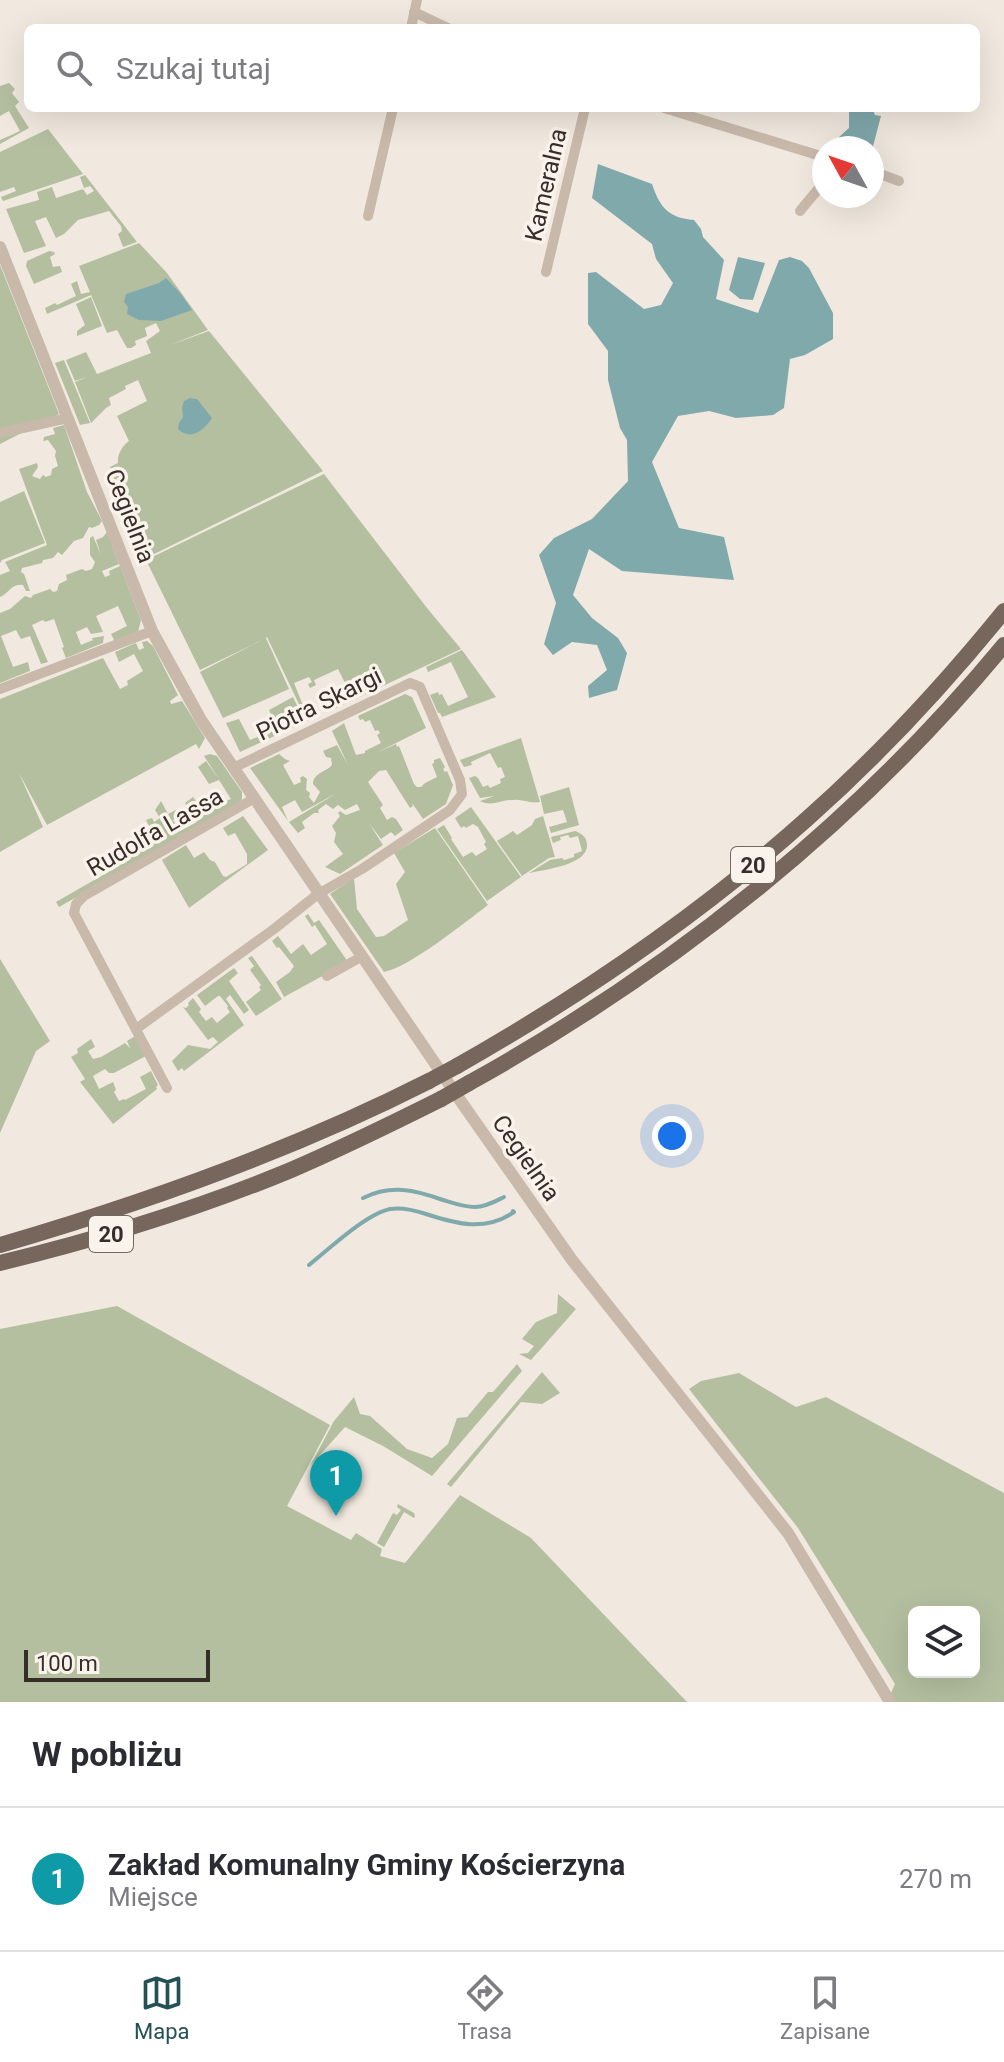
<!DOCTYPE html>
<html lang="pl">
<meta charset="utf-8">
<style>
body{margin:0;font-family:Roboto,sans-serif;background:#f2f2f3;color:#2b2b33}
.controls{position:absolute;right:24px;bottom:24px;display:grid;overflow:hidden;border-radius:12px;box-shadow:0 8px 32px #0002}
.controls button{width:72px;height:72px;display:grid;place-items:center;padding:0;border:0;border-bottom:2px solid #e1e1e2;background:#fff;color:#2b2b33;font:40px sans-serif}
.compass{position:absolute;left:812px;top:136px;width:72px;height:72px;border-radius:50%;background:#fff;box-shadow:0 8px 32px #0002;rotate:310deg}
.scale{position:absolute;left:24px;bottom:20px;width:186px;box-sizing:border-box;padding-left:8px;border:4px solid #372e2a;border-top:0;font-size:22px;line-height:28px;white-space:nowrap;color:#372e2a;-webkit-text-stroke:6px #f9f3eb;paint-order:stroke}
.you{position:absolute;left:672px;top:1136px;width:28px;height:28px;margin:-20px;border:6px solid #fff;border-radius:50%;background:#1a73e8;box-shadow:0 0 0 12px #1a73e833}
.badge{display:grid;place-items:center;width:52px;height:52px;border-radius:50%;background:#235155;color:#fff;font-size:26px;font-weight:700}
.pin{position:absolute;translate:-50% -66px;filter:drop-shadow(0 2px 4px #0008)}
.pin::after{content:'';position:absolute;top:42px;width:28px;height:24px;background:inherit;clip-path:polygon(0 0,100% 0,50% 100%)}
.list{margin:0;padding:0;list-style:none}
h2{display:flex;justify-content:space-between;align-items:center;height:104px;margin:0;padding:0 32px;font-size:34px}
h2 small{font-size:26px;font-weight:400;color:#7c7c81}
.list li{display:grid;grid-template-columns:52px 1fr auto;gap:24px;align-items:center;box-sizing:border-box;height:144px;padding:0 32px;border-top:2px solid #e1e1e2}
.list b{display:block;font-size:30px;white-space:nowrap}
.list p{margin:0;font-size:26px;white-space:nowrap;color:#7c7c81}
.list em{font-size:26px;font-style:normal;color:#7c7c81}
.icon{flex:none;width:44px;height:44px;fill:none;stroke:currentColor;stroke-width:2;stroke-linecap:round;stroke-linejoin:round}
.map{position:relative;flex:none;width:1004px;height:1702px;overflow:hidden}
.search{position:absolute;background:#fff;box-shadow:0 8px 32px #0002;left:24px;right:24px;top:24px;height:88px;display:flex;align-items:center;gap:20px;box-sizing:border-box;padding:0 28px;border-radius:12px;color:#7c7c81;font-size:30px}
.sheet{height:248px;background:#fff}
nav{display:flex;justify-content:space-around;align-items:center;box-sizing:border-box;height:112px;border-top:2px solid #e1e1e2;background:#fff;font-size:22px;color:#7c7c81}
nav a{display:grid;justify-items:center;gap:4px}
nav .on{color:#235155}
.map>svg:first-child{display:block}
.green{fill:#b4bfa0;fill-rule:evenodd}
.water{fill:#80a9ac}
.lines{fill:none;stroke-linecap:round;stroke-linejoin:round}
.stream{stroke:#80a9ac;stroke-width:4}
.minor{stroke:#c8b9ab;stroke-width:10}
.tertiary{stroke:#c8b9ab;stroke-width:12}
.primary{stroke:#77665c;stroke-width:16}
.primary-bridge{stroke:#77665c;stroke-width:16}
.labels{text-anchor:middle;stroke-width:7;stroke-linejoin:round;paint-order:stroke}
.shield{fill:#f9f3eb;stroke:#716964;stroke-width:2}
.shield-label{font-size:22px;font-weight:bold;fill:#372e2a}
.street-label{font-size:24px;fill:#372e2a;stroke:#f9f3eb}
</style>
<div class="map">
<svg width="1004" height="1702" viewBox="0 0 1004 1702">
<rect width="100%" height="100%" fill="#f1e9df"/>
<g class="green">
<polygon points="9,83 15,89 12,93 19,102 15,106 29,128 0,144 0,140 20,131 9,111 0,116 0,86"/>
<polygon points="48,129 83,174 3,201 1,197 16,191 14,187 0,192 0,152"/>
<polygon points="85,175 137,242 123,247 118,234 122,231 121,226 109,211 78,220 64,234 56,238 46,217 35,221 46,246 24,253 6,209 39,200 37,192 52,187 56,198 83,189 87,195 94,191 90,186 84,188 80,177"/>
<path d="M139 243 167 273 208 330 170 345 209 331 323 471 144 559 110 467 118 463C117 455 122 446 129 441L117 416 147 401 138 380 125 386 126 389 109 398 111 405 106 408 91 423 75 382 87 377 75 381 66 360 86 352 97 374 151 353 146 341 160 331 156 323 145 328 147 336 135 341 136 345 131 348H127L117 330 107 333 91 295 47 314 45 308 55 303 57 305 76 296 71 284 77 281 81 294 90 292 79 266Z"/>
<polygon points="49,251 54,252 55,254 50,257 53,267 60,266 62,272 34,284 26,266 27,261"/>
<polygon points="0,265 59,414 0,444"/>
<polygon points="91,297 102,326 77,336 77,331 85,325 76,304"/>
<polygon points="64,360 90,423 80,425 55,363"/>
<path d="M64 425 87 492 102 521 99 525 92 528 89 527 83 538 74 541 62 555 58 552 53 558 43 560 42 563 22 568 21 572 24 574 30 591H26L23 585C11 583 10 593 0 597V575L10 571 5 562 47 545 19 469 37 463 38 467 32 476 40 479 43 475 46 477 51 475 52 469 58 466 55 456 56 451 48 440 43 441 44 437 55 434 53 428Z"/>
<polygon points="324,474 427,608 461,649 328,712 325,704 350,693 338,669 314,680 316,685 310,688 308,684 312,682 309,677 294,683 302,703 310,705 315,718 307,721 267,637 266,638 289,689 223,718 200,672 262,640 200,670 146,560"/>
<polygon points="24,491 45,543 2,560 0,563 0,502"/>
<polygon points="107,532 119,564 102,571 105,577 110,575 109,571 120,566 141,620 138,632 115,642 111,634 127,626 118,606 96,616 103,632 91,634 87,627 76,632 81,645 93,640 92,638 104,636 103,643 66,658 62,648 64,647 54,619 45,622 43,620 32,625 48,662 41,664 30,636 21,639 16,630 1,636 13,667 28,662 30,671 0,683 0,613 10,609 25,596 31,598 33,595 50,589 53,592 57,591 59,584 67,580 66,575 82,569 86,571 92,569 95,562 90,555 90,538 93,536 101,555 96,540 103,537"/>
<polygon points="147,641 153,646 178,695 170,701 171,704 182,701 205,738 199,749 196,744 47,825 19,773 43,827 0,852 0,699 103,658 120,689 128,685 127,681 143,671 134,654 119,662 115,652 136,643 139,650 144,648 142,642"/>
<polygon points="462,650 496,697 442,717 440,713 438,713 430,695 438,692 439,695 442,694 448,706 468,697 451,662 428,672 426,667"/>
<path d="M405 694 412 697 426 728 376 753 396 744 397 747 399 746 414 784 417 787H421L425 783 437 777 432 764 434 763V760L440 758 445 767 443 769 445 772 447 771 453 785 446 804 423 819 412 803 413 806 410 808 386 770 379 771 368 782 383 805 380 808 387 820 392 817 396 819 403 830 395 836 391 832 381 839 369 823 383 845 340 874 325 867 343 854 334 842 336 833 332 826 340 816 338 813 340 811 346 815 360 810 357 804 345 810 338 805 333 809 326 804 318 810 319 813H314L302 822 305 828 298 833 289 822 337 793 302 812 295 800 282 807 288 821 250 768 279 754 285 759 290 761 283 765 294 785 301 782 300 778 303 776 307 779 306 790 310 793 309 797 314 803 320 792 313 784C313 773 326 772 332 765L331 758 326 757 323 751 337 745 348 765 332 731 344 723 356 755 365 753V751L381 743 377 735 380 733 378 730 375 731 370 720 365 722 363 719 360 720 358 716Z"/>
<polygon points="293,697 305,722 240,752 226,723 239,719 250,740 275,730 273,719 269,710"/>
<path d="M521 738 540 802C530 804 523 799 513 800 500 800 492 807 480 801L494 796 480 798 469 778 475 776 478 778 483 787 488 785 490 788 501 783 500 779 505 777 501 767 498 768 490 753 471 762 472 765 464 767 460 760Z"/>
<polygon points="210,754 217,756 242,792 242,799 236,806 59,907 56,902 129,860 123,853 154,835 146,820 152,818 154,822 160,818 155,810 161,801 168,814 176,810 178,817 173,820 180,831 197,822 185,803 193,797 198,804 205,800 209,807 222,798 224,802 231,799 219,780 209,784 198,767 206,761 219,779 204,756"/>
<polygon points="569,787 579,825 551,833 549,827 567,822 563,810 544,814 540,796"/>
<polygon points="471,807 521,877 487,901 437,829 444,825 452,838 451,839 463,857 472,852 476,856 487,849 484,844 486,842 478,827 473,824 466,828 464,826 461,828 455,818"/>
<polygon points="243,816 268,850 189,908 162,860 186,845 194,858 204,852 210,860 215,862 223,876 226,877 247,864 247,854 235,833 228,836 223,828"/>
<polygon points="543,816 555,857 549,858 522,876 497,841 513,831 517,835 532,825 535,819"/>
<path d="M435 828 488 905C464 923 410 967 384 972L330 894 354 878 357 909 376 937 384 936 408 920 396 884 405 872 394 853Z"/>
<path d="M575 831C581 833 587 837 587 845 588 865 543 870 529 873L550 860 562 858 564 860 574 857V854L582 851 578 836 570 838 568 835 560 837 561 840 553 843 551 837Z"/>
<polygon points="308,914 314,923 319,920 348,962 284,997 276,982 290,972 294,966 279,947 277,948 272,941 278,936 291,954 303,944 311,955 327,944 315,925 312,927 305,916"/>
<polygon points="252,956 282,999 256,1016 246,1002 261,990 259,987 261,985 250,970 254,966 248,958"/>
<polygon points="0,959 50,1041 36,1051 0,1133"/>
<polygon points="234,968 238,973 229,981 249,1010 244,1014 230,995 226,999 244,1025 184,1071 182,1068 178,1071 172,1061 188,1045 210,1049 218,1042 213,1037 208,1040 183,1007 186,1008 189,1005 188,1003 193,998 201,1009 199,1012 206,1021 212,1017 217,1023 230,1012 227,1008 228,1006 220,996 218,996 205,1006 197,995"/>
<polygon points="135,1036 146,1056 114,1073 109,1073 105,1069 93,1076 99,1089 113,1082 116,1090 114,1092 119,1101 124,1099 125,1100 146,1089 140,1077 151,1071 158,1085 156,1087 157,1089 113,1124 80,1082 85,1079 71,1057 78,1053 77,1049 91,1039 95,1047 88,1051 93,1059 101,1057 125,1043 130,1048 127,1041"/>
<polygon points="558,1294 576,1309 531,1360 519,1354 528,1353 534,1346 522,1339 536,1322 557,1313"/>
<polygon points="117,1306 330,1425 287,1506 351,1540 356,1533 382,1549 380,1556 405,1563 460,1495 531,1538 687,1702 0,1702 0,1329"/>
<polygon points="517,1364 522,1371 432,1476 383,1446 345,1427 310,1466 334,1421 354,1397 360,1414 370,1416 407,1449 432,1458 448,1444 457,1418 467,1417 488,1392 493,1392"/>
<polygon points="542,1372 560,1393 542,1404 521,1402 451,1487 447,1484"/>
<path d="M739 1373 796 1407 826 1397 1004 1493V1702H887L895 1684 798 1528 689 1389 701 1381ZM914 1612H974V1672H914Z"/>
<polygon points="398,1504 414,1513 415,1516 414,1518 404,1512 384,1547 377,1543 393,1513 397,1515 401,1510 397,1507"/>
</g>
<g class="water">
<polygon points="849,108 872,108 875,115 881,116 872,150 872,148 835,148 839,137 849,128"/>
<path d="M598 164 652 184C660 208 669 218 694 220L701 229 703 237 724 260 716 299 758 313 779 260 790 257 802 261 809 268 833 313V339L805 355 790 359 784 408 773 415 736 418 709 411 678 416 652 462 679 528 724 537 734 580 622 571 589 549 573 595 592 618 618 638 627 653 617 690 589 698 588 686 607 670 597 645 572 642 553 655 544 644 556 603 539 555 554 538 592 519 628 481 627 440 620 428 608 380V351L588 324V273L596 272 644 309 661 305 673 283 656 259 652 244 592 198Z"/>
<polygon points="738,257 765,263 753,300 740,299 729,290"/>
<polygon points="166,278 181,294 192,310 161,321 139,320 127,314 128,307 124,302 126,294 159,283"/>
<path d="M190 398 197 399 212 418C204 431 190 441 178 429L179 423 183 417 182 408 184 401Z"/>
</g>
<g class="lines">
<g class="stream">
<path d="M363 1198C391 1184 415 1190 443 1200 453 1203 464 1207 475 1207 486 1207 496 1201 504 1197"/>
<path d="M309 1265C329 1249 366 1214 390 1209 402 1207 414 1210 426 1214 457 1224 485 1232 514 1212L513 1211"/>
</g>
<g class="minor">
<polyline points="414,12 448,28"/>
<polyline points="411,28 417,0"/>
<polyline points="664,108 824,157"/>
<polyline points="872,171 899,181"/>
<polyline points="800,211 824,182"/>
<polyline points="368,216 393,108"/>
<polyline points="546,272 585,108"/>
<polyline points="0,433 68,418"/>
<polyline points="0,689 152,631"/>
<polyline points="327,976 361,957"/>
<polyline points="136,1029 274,929 318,894 362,869 450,810 462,794 460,780 420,687 410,683 233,768"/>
<polyline points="167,1088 74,913 76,904 84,896 253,799"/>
</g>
<polyline class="tertiary" points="0,247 152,631 201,720 462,1103 572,1260 788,1533 890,1702"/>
<g class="primary">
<path d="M457 1066C582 995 701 914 808 818 879 755 944 685 1004 611"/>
<path d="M469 1083C671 971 856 824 1004 645"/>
<path d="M0 1245C148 1202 291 1151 429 1081"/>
<path d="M0 1263C99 1239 197 1209 291 1170 342 1148 391 1124 441 1099"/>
</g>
<g class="primary-bridge">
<polyline points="429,1081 457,1066"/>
<polyline points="441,1099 469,1083"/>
</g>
</g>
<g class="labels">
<g class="shield">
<rect x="731" y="847" width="44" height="36" rx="6"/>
<rect x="89" y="1216" width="44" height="36" rx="6"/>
</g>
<g class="shield-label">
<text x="753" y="873">20</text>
<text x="111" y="1242">20</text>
</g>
<g class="street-label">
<text transform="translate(546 185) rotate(-77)" y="8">Kameralna</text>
<text transform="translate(130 516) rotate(69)" y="8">Cegielnia</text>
<text transform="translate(319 704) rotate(-26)" y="8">Piotra Skargi</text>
<text transform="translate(155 832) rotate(-30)" y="8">Rudolfa Lassa</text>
<text transform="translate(526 1158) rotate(55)" y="8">Cegielnia</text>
</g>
</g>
</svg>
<div class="controls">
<button><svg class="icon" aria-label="layers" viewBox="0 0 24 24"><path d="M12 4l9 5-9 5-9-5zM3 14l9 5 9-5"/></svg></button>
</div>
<svg class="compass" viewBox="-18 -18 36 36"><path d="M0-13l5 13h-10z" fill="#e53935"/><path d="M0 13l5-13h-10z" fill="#7c7c81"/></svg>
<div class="scale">100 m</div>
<div class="you"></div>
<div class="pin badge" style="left:336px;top:1516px;background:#0f9aa8">1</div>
<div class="search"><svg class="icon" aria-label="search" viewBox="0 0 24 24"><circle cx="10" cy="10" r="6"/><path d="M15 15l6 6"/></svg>Szukaj tutaj</div>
</div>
<section class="sheet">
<h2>W pobliżu<small></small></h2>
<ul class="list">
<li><span class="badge" style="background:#0f9aa8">1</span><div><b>Zakład Komunalny Gminy Kościerzyna</b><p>Miejsce</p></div><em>270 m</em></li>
</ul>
</section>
<nav>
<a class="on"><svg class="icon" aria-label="map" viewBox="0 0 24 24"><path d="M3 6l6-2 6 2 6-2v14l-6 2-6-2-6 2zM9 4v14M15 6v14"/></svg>Mapa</a>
<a><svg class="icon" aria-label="directions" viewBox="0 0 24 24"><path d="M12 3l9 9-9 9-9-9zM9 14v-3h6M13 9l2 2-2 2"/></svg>Trasa</a>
<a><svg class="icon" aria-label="saved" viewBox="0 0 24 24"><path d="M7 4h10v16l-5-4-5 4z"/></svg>Zapisane</a>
</nav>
